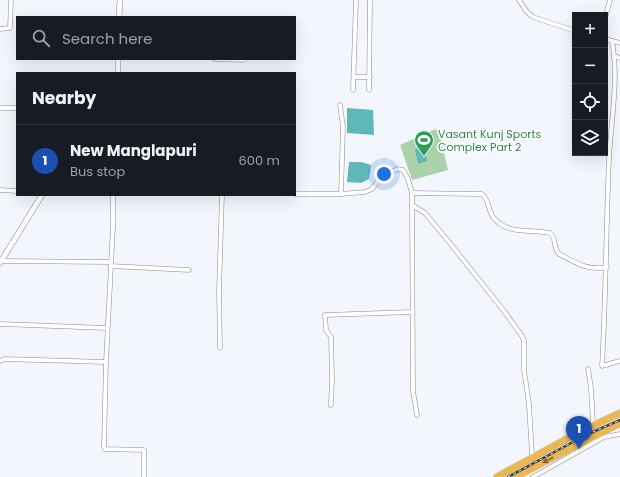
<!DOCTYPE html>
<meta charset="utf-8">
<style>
body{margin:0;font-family:Poppins,sans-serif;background:#242831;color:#f1f3f6}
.controls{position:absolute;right:12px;top:12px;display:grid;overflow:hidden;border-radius:0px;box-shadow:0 4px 16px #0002}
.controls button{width:36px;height:36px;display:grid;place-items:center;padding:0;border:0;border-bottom:1px solid #363941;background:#171b24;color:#f1f3f6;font:20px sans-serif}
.you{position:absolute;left:384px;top:174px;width:14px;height:14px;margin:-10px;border:3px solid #fff;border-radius:50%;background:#1a73e8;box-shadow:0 0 0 6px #1a73e833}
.badge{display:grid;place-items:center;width:26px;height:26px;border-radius:50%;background:#c73936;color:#fff;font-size:13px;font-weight:700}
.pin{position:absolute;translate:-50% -33px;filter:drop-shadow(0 1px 2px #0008)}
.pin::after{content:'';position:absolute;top:21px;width:14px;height:12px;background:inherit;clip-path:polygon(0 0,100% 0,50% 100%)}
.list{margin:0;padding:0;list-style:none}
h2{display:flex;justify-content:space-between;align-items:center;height:52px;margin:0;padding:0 16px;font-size:17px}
h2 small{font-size:13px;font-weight:400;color:#9ea1a6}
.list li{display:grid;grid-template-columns:26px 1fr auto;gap:12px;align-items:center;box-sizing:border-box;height:72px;padding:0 16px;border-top:1px solid #363941}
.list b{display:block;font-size:15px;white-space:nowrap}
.list p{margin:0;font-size:13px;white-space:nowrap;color:#9ea1a6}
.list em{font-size:13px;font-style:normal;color:#9ea1a6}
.icon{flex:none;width:22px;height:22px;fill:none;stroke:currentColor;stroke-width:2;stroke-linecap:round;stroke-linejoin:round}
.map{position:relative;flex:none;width:620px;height:477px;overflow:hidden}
.search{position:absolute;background:#171b24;box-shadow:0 4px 16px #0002;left:16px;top:16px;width:280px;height:44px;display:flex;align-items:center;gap:10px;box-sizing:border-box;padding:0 14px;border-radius:0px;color:#9ea1a6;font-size:15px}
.panel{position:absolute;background:#171b24;box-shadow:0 4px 16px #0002;left:16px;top:72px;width:280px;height:124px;border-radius:0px}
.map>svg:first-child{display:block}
.green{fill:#aad3ab}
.water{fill:#5eb7b9}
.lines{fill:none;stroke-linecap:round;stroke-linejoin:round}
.minor-casing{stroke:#888a8f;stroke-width:5}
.tertiary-casing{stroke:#888a8f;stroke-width:6}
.trunk-casing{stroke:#d1d1d2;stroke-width:8}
.minor{stroke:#fff;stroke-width:4}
.tertiary{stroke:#fff;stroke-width:5}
.trunk{stroke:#eab852;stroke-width:7}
.rail-casing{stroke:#393b3d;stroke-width:2.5}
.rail{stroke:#fff;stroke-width:1;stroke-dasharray:3;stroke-linecap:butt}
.oneway{fill:#826a38}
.labels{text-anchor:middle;stroke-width:3.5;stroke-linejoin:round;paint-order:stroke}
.leisure-label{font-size:11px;fill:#27864d;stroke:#fff;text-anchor:start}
</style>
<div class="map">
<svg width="620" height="477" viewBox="0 0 620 477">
<rect width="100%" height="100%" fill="#f3f6fc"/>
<polygon class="green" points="438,128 448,170 412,180 400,145"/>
<g class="water">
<polygon points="347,108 373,110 374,135 347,133"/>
<polygon points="423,147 427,161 418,164 415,149"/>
<polygon points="349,162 361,162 371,165 369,179 361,183 347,182"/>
</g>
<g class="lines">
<g class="minor-casing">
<g id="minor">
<polyline points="519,0 527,12 533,17 575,31"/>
<polyline points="605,18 610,0"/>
<polyline points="0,29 10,28 11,0"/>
<polyline points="605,39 620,43"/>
<path d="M612 41C619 80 611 120 609 159 606 228 606 297 602 366L620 361"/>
<polyline points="614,56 620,58"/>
<polyline points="215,59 244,60"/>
<polyline points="354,77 370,77"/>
<polyline points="353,90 356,0"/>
<polyline points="369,90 370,0"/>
<polyline points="340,105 343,127 341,194"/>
<polyline points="0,108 17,108"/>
<polyline points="0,190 17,191"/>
<path d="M412 193 482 194C489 199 488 210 493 217 506 235 531 229 550 233 557 238 553 249 559 254 576 263 588 271 607 267"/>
<polyline points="295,194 341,194 365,192 372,189 378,181 384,175 398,169 403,170 408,179 412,193 413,391 417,415"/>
<polyline points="113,195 113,227 106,362 104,447 105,449 144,450 144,477"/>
<polyline points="412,205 425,213 449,242 504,311 522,336 524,341 524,370 529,404 532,455"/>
<polyline points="2,261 111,262"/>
<polyline points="110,266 189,270"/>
<polyline points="0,324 107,328"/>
<polyline points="220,348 219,291 222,195"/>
<polyline points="0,361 4,359 106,362"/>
<polyline points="588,369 591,388 593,423"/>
<polyline points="331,405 332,378 331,337 326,330 325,315 412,312"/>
<polyline points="533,477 604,437 620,434"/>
</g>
</g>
<g class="tertiary-casing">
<g id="tertiary">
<polyline points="119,17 120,0"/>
<polyline points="118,73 118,59"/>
<polyline points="0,263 42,195"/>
</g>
</g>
<g class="trunk-casing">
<g id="trunk">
<polyline points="497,477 576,434 620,413"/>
<polyline points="515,477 620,423"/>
</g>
</g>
<use href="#minor" class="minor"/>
<use href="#tertiary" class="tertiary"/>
<use href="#trunk" class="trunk"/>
<g class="rail-casing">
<polyline id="rail" points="508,477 586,435 620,420"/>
</g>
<use href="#rail" class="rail"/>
</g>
<defs><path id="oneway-solid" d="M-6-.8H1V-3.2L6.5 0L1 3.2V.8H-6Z"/></defs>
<use class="oneway" href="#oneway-solid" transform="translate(548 460) rotate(153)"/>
<defs>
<g id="stadium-pin" transform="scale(1)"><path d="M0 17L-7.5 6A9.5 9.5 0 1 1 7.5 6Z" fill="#2e9e5b" stroke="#fff"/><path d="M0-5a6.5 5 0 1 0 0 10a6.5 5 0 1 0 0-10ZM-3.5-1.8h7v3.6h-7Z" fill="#fff"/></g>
</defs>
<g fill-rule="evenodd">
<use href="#stadium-pin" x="424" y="140"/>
</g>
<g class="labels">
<g class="leisure-label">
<text x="438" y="138">Vasant Kunj Sports<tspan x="438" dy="13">Complex Part 2</tspan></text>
</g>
</g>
</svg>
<div class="controls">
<button>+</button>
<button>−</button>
<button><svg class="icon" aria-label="locate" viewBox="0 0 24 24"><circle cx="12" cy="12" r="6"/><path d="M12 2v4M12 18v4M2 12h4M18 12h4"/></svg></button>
<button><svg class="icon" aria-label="layers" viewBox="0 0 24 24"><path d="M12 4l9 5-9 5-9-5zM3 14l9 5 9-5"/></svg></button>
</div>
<div class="you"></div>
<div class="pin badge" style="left:579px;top:449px;background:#1a4fb4">1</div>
<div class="search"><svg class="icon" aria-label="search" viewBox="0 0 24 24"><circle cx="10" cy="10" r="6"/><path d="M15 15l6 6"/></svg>Search here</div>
<section class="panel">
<h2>Nearby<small></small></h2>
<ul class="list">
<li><span class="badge" style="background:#1a4fb4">1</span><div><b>New Manglapuri</b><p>Bus stop</p></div><em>600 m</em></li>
</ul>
</section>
</div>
